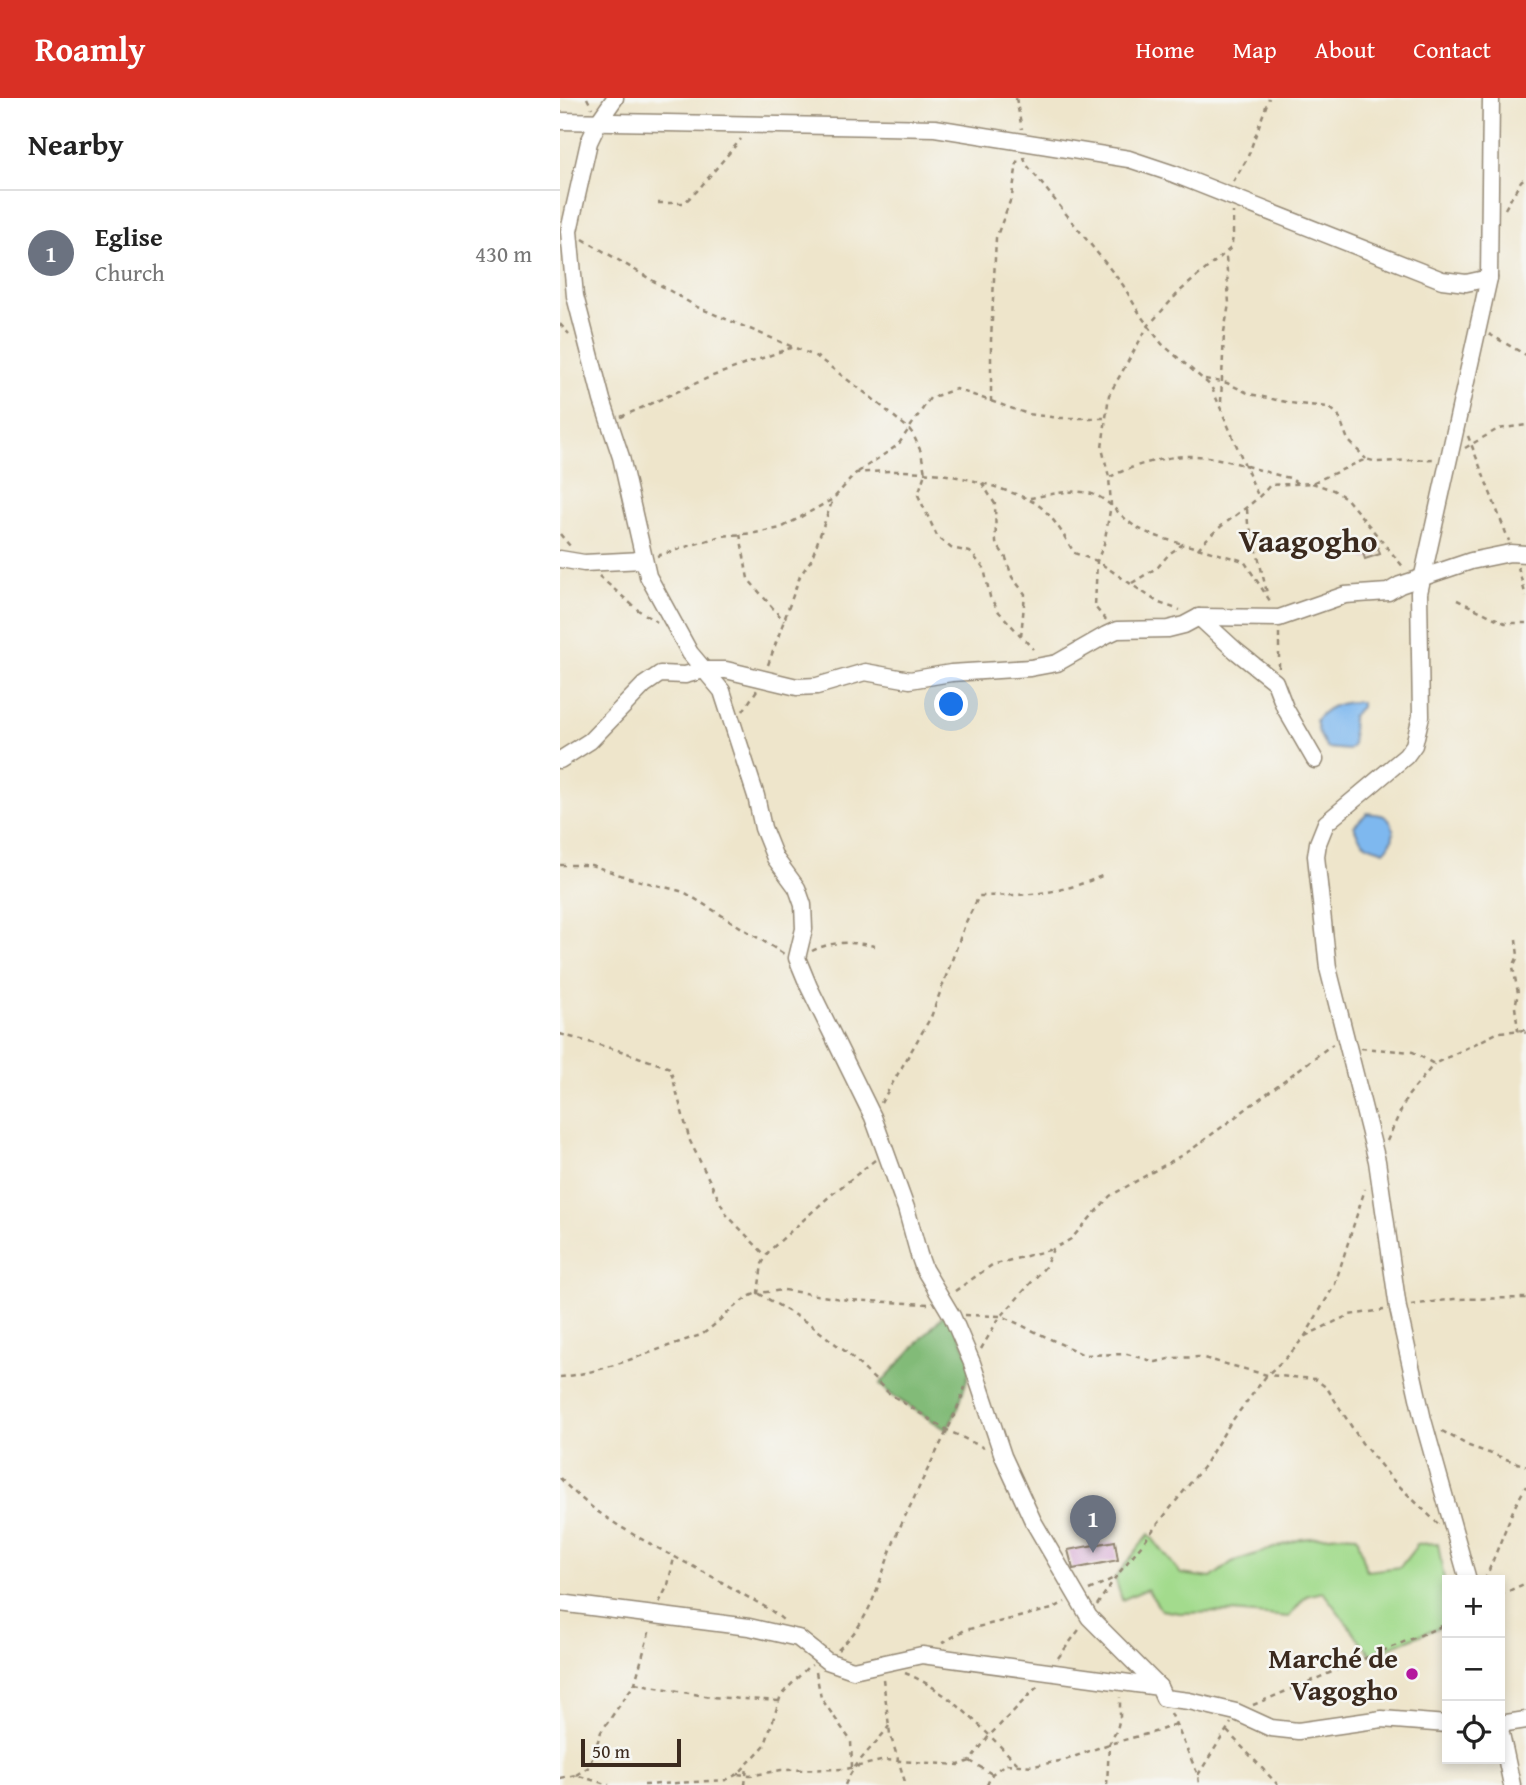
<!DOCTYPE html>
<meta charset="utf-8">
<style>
body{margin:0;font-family:"Gentium Book Plus",serif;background:#f6f6f6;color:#222}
.controls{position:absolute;right:21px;bottom:21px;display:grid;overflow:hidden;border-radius:0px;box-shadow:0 4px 10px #0003}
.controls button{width:63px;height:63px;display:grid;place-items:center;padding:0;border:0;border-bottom:2px solid #e0e0e0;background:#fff;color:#222;font:35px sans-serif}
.scale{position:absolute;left:21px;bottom:18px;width:100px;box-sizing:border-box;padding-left:7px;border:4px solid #3b2a1e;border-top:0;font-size:19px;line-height:24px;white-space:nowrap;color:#3b2a1e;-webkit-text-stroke:5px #f6f6f2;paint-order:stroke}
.you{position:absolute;left:392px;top:607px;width:24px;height:24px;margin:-18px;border:5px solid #fff;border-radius:50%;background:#1a73e8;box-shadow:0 0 0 10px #1a73e833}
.badge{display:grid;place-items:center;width:46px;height:46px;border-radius:50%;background:#d93025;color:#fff;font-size:23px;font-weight:700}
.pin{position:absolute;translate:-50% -58px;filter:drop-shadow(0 2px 4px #0008)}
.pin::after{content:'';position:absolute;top:37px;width:24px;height:21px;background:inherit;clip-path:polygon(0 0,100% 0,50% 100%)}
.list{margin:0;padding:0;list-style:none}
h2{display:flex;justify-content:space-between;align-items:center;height:91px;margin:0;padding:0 28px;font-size:30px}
h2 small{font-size:23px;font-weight:400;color:#767676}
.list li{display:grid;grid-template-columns:46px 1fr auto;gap:21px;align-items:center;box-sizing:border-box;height:126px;padding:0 28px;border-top:2px solid #e0e0e0}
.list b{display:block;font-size:26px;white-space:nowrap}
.list p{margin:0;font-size:23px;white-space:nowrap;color:#767676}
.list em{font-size:23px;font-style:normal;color:#767676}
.icon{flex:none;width:38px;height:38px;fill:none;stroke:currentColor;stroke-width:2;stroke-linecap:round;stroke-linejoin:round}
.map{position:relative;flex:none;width:966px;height:1687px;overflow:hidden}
header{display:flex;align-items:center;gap:42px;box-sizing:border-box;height:98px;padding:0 35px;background:#d93025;color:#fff}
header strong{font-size:33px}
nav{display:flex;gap:38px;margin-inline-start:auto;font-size:24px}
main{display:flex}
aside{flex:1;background:#fff}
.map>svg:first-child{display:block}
.green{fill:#a3db8d;stroke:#6f8256;stroke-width:2}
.forest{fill:#82bb78;stroke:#5e724b;stroke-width:2}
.water{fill:#7eb8ef;stroke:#5c7186;stroke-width:2}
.building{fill:#ce92cc}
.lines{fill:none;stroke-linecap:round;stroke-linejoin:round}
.minor-casing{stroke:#948874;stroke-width:19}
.path{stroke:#948874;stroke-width:2.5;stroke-dasharray:5 5;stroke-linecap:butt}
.minor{stroke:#fff;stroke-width:16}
.poi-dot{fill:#b5179e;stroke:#f6f6f2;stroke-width:2.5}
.labels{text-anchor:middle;stroke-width:5;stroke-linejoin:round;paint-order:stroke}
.poi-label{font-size:28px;font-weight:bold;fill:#3b2a1e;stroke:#f6f6f2;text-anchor:end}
.quarter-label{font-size:32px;font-weight:bold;fill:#3b2a1e;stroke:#f6f6f2}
</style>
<header>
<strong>Roamly</strong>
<nav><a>Home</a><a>Map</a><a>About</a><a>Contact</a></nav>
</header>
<main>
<aside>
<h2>Nearby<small></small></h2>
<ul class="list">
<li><span class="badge" style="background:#6b7280">1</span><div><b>Eglise</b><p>Church</p></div><em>430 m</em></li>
</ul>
</aside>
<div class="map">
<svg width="966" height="1687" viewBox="0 0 966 1687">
<rect width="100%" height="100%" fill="#f6f6f2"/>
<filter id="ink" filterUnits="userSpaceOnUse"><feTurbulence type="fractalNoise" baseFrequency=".0143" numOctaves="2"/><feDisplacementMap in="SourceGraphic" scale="14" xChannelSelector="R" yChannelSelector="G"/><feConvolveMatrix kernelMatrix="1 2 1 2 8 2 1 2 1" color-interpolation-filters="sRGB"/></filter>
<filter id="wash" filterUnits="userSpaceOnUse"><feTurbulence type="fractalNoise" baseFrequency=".00686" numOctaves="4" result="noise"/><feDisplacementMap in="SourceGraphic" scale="28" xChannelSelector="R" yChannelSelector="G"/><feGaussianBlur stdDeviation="1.57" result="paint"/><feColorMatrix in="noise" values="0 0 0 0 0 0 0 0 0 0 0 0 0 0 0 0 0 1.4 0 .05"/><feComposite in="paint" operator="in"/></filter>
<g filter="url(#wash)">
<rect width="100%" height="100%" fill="#eee5cb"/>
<polygon class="green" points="589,1436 621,1476 651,1480 672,1464 741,1441 779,1437 797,1438 807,1473 840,1469 858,1446 878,1445 887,1500 887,1526 811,1557 763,1494 746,1498 729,1519 671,1514 619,1515 601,1512 587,1491 562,1502 555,1480"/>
<polygon class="forest" points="388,1212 412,1265 398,1310 387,1332 330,1296 320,1286"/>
<g class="water">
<path d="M794 604H801V609L792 618 793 647 788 652 767 650 759 636 756 622C766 609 778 605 794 604Z"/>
<path d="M807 715C812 716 820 716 824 718 839 727 834 744 824 753 807 747 800 747 794 728Z"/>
</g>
<g id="blocks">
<g class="building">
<polygon points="816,444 820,456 805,461 801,449"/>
<polygon points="555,1443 558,1462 513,1471 508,1452"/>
</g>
</g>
</g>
<g filter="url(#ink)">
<use href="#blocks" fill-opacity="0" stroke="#948874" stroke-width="2"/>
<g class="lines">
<g class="minor-casing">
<g id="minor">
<polyline points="55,0 39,23 29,44 9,133 15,198 42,302 61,359 88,478 130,555 162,593 196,698 203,730 215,760 237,790 243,807 244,831 237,860 249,889 313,1019 346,1110 359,1157 364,1171 392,1218 412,1265 443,1358 473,1423 529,1519 599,1589"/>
<polyline points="0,23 375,30 569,61 614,76 882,182 906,185 929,180"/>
<polyline points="0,461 24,465 83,462"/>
<polyline points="639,519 676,553 715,584 725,610 755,662"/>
<polyline points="0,662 30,643 84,587 100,576 125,577 144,572 166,572 237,589 257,588 305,574 350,582 391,575 470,570 497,565 546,537 557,532 608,531 624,527 639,519 719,520 785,497 828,494 840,487 911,463 950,455 966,456"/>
<polyline points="908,1482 863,1322 838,1210 817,1063 768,870 756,758 758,745 766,725 846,658 854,647 861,618 859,495 929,180 931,0"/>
<polyline points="0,1505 189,1529 238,1540 267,1563 293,1572 362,1557 599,1589 604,1600 629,1603 676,1614 711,1630 738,1633 822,1621 887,1626"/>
<polyline points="940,1626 966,1622"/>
<polyline points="940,1631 952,1687"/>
</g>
</g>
<g class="path">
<polyline points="27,0 32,10"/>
<polyline points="456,0 462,31"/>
<polyline points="464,59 466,66 563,187 581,218 602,246 651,288 699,400"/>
<polyline points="673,84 687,61 709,0"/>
<polyline points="98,105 124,105 137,93 181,41"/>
<polyline points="945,111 961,83 966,79"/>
<polyline points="23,141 137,209 257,259 308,297 349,331 353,336 361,354 365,375 358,397 377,438 391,450 410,454 424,470 430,499 439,514 473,551"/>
<polyline points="0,226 9,236"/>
<polyline points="929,236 966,257"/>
<polyline points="645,281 667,285 690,296 730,305 768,309 778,316 788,342 806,361"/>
<polyline points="431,304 431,242 436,140 452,98 458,58"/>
<polyline points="661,304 664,234 669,206 666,158"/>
<polyline points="61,319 150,279 233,249"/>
<polyline points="908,338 949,443"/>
<polyline points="905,350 938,331 966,327"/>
<polyline points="298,374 338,347 370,300 396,291 468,316 499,320 546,320"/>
<path d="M550 379C571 368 605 358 629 358 662 357 697 373 730 380L738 386"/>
<polyline points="422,385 435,406 436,445 446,460 452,479 465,496 461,538"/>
<polyline points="752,385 773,392 786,400 845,471"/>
<path d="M470 400C490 397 515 389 535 397 548 402 558 415 569 424 584 436 605 441 623 446"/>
<polyline points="687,411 688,426 693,437 707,495"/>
<polyline points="0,436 10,448"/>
<polyline points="180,436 188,481 224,523"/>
<path d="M638 451C658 425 689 413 710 387L752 385 806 361 817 364 873 361"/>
<path d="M97 458 161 438 195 435 221 430 273 401 296 375C350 370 393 374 444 392 458 397 472 401 483 411 496 423 505 439 514 455L537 463 599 505 620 512"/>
<polyline points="958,469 966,499"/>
<polyline points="39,478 78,512 97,524"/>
<polyline points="572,485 598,469 609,456 623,446 684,463 712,506"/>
<polyline points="897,502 945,525 966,525"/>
<polyline points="546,522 535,509 537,463 544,446 551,407 549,379 542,350 549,297 588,228 620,193 671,150 673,139 673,114"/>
<polyline points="719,535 719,571"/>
<polyline points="208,567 240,478 251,462 273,401"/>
<polyline points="183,613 197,592"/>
<polyline points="0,767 31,767 69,780 124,794 224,856"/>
<polyline points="956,841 958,858 953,869 958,895 955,909 958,932 966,935"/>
<path d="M252 853C274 842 292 844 315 848"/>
<polyline points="0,936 61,953 110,970 130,1043 166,1116 205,1157"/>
<polyline points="801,950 853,954 874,966 939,934 966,932"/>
<path d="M321 1005 371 919 406 824 419 798C469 797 500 797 546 776"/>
<polyline points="827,1043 847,999 874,966"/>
<polyline points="315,1062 271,1097 209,1153 202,1166 198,1195 224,1192 288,1202 368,1206"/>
<polyline points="395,1193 432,1167 493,1151"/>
<polyline points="851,1207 894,1201 966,1200"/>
<polyline points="405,1217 442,1218 524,1257 567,1256 596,1264 613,1260 640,1259 707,1277 755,1281 767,1290 802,1345 832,1381 878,1426"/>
<polyline points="745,1238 789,1217 824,1212"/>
<polyline points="421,1251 438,1222 485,1169 493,1151 511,1141 550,1098 631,1052 773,946"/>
<path d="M0 1279C44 1275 98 1250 141 1237 160 1225 177 1201 198 1195L251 1227 286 1254 330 1296 387 1332 424 1350"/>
<polyline points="882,1333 909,1348 966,1368"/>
<path d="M0 1380C47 1432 118 1457 177 1493 192 1502 210 1510 223 1522"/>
<polyline points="925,1482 954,1410 966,1388"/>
<polyline points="529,1492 552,1481"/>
<polyline points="940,1497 966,1485"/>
<polyline points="99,1505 108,1487 114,1460"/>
<polyline points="537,1507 555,1480 643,1369 669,1327 707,1277 729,1257 745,1238 775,1186 805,1091"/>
<polyline points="382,1545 405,1532 492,1511 505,1504"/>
<path d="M278 1552C312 1520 316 1491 332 1449 338 1431 348 1413 356 1396 372 1360 393 1326 405 1289"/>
<polyline points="498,1560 521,1529"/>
<polyline points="256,1574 261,1600 291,1643 292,1669"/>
<path d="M345 1575C392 1594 423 1632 459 1667"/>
<polyline points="323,1581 330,1636 346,1687"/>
<polyline points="75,1585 150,1599 220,1603"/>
<polyline points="693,1607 887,1526"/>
<polyline points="611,1615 638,1677 639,1687"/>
<polyline points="667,1633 718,1687"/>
<polyline points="410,1663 432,1676"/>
<polyline points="178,1676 190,1678 221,1672 286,1671 325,1662 399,1667 410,1663 429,1638 478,1588"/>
<polyline points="16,1677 29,1669 41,1634 75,1585 90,1531"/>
<polyline points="638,1677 671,1625"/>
<polyline points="0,1680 16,1677 49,1687"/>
<polyline points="84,1687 166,1682 178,1676 205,1647 221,1597 247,1570 252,1567"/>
<polyline points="185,1687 187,1669"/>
<path d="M285 1687C295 1663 314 1649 329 1628"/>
<polyline points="427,1687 432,1676 445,1666 474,1668 505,1662 549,1646 598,1633 616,1626"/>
<polyline points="547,1687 549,1646 557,1632 560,1619 560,1599"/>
</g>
<use href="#minor" class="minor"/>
</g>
</g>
<circle class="poi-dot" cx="852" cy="1576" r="7"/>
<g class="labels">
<g class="poi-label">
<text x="838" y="1570">Marché de<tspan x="838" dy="32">Vagogho</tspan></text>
</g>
<g class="quarter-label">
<text x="748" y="454">Vaagogho</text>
</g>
</g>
</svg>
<div class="controls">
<button>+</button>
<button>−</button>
<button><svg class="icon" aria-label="locate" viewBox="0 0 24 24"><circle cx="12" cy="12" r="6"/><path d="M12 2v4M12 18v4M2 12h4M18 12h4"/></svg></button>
</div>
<div class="scale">50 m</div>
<div class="you"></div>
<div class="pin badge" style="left:533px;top:1455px;background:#6b7280">1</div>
</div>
</main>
